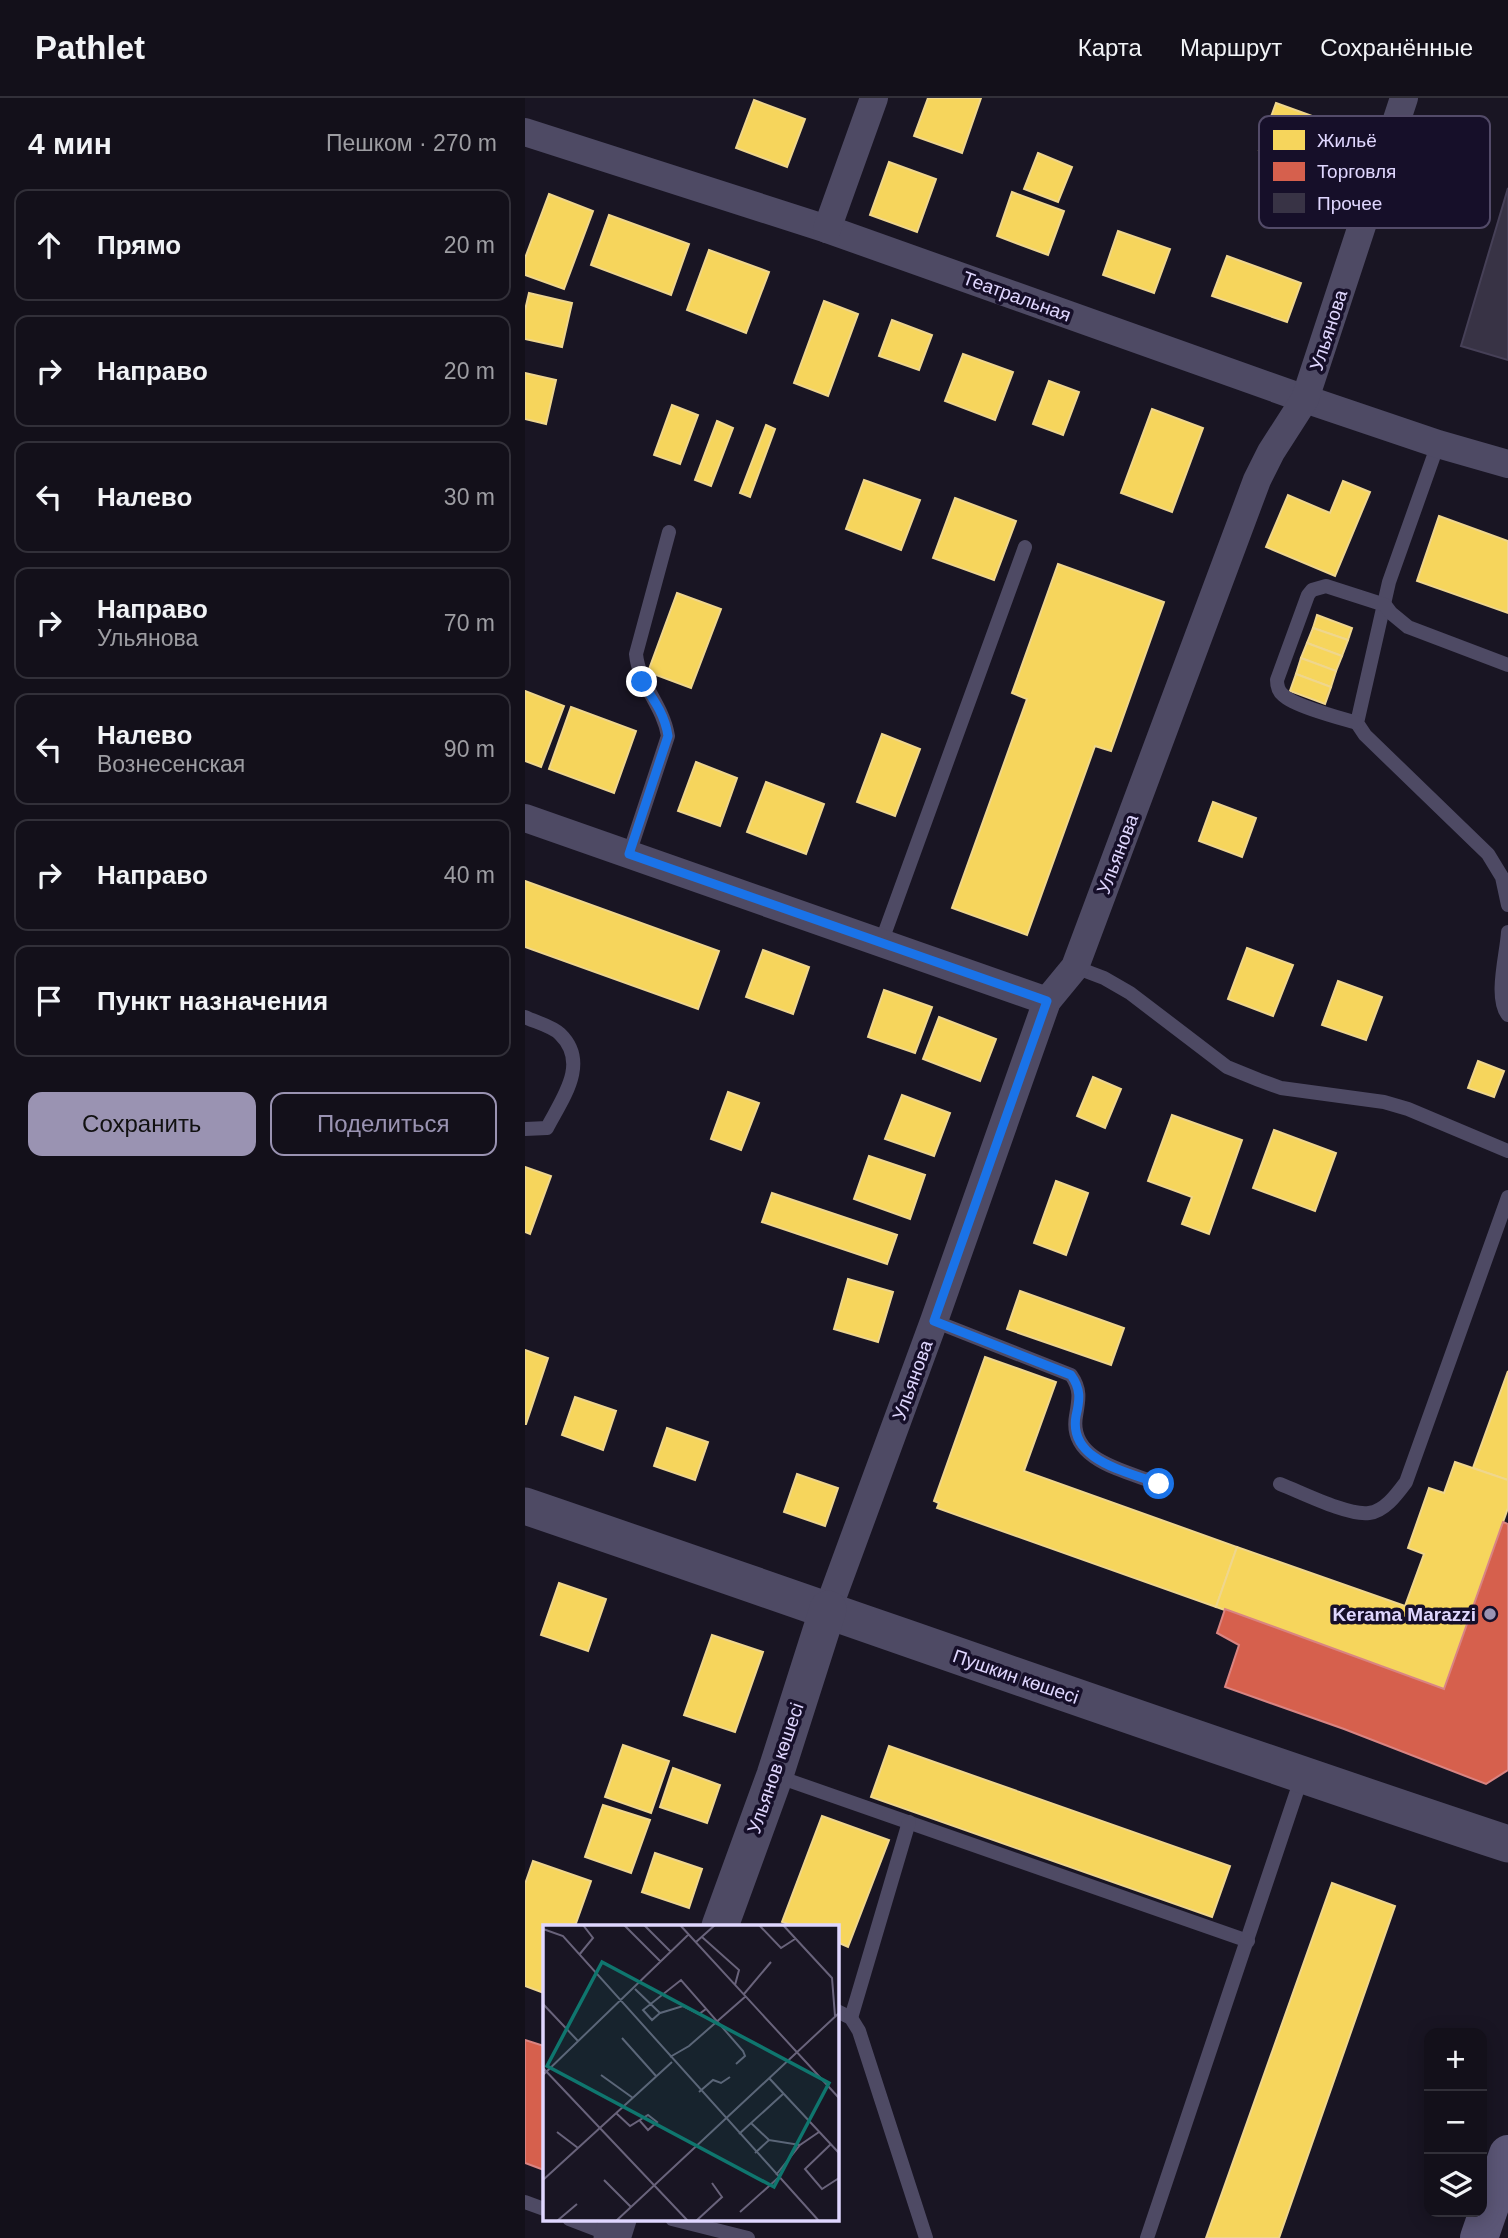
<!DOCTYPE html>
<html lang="ru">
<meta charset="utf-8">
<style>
body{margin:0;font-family:Helvetica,sans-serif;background:#201e27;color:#f1f3f6}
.controls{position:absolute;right:21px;bottom:21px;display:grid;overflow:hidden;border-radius:14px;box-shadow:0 4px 18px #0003}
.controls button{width:63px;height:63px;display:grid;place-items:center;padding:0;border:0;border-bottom:2px solid #323039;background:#13101a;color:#f1f3f6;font:35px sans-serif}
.stop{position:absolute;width:21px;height:21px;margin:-16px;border:5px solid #1a73e8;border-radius:50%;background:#fff}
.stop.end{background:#1a73e8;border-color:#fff;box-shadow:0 2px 7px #0008}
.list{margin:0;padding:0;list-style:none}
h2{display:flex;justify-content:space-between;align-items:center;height:91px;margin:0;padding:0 28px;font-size:30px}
h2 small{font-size:23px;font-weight:400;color:#9d9da2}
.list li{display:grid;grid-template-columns:46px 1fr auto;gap:21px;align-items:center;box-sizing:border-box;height:112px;margin:0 14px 14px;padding:0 14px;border:2px solid #323039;border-radius:14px}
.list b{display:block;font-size:26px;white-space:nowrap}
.list p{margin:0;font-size:23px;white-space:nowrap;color:#9d9da2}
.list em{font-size:23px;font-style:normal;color:#9d9da2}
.actions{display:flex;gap:14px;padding:21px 28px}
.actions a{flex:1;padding:16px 0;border:2px solid #9a93b2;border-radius:14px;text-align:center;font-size:24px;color:#9a93b2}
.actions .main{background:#9a93b2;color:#111}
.icon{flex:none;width:38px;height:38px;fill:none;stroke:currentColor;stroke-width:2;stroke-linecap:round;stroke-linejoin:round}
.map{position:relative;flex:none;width:983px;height:2140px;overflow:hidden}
header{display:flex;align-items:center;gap:42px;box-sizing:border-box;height:98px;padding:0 35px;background:#13101a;border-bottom:2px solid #323039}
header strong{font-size:33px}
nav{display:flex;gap:38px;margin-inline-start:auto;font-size:24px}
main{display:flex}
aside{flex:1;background:#13101a}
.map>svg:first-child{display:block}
.homes{fill:#f6d55c;stroke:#efd68d;stroke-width:2}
.shops{fill:#d6604d;stroke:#d98482;stroke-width:2}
.building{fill:#383345;stroke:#464057;stroke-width:2}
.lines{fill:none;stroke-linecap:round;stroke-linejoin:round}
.service{stroke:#4e4a64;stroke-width:14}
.minor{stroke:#4e4a64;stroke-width:28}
.tertiary{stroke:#4e4a64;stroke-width:37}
.secondary{stroke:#5b5676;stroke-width:38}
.route{stroke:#1a73e8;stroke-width:9}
.poi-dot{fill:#9a93b2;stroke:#160f29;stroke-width:2.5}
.labels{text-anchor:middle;stroke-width:7;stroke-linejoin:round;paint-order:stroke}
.street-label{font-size:19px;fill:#e0d7ff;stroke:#160f29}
.poi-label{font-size:19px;font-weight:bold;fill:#e0d7ff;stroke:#160f29;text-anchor:end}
.inset-road{fill:none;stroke:#69637b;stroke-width:2}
.view{fill:#0f766e;fill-opacity:0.15;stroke:#0f766e;stroke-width:3.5}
.inset-edge{fill:none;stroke:#e0d7ff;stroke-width:3.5}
.key{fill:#160f29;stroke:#534b69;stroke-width:2}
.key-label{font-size:19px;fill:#e0d7ff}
</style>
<header>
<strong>Pathlet</strong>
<nav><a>Карта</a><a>Маршрут</a><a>Сохранённые</a></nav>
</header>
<main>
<aside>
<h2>4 мин<small>Пешком · 270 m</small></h2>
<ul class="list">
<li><svg class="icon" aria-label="ahead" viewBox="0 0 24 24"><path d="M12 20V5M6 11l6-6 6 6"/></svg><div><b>Прямо</b></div><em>20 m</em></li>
<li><svg class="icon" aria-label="right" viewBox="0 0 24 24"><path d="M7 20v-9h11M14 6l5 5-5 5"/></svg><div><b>Направо</b></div><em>20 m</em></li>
<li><svg class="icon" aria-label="left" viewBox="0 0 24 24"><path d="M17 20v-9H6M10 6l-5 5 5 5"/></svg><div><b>Налево</b></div><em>30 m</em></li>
<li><svg class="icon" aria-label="right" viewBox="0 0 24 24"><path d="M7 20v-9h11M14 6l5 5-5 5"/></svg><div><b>Направо</b><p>Ульянова</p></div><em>70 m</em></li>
<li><svg class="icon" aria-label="left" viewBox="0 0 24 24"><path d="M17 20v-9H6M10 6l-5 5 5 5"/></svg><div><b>Налево</b><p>Вознесенская</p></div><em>90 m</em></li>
<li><svg class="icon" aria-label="right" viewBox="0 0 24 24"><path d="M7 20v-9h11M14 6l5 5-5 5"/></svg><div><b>Направо</b></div><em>40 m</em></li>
<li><svg class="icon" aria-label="arrive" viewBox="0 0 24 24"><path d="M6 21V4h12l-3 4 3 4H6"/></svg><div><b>Пункт назначения</b></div></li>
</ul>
<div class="actions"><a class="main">Сохранить</a><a>Поделиться</a></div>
</aside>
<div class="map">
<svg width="983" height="2140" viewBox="0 0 983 2140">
<rect width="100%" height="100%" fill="#191523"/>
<g class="homes">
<polygon points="403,0 456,0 437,55 389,38"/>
<polygon points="229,2 280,21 262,69 211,50"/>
<polygon points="751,5 804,24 787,71 734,52"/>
<polygon points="513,55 547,69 533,104 499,91"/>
<polygon points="364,64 411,81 392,134 345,117"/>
<polygon points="487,94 539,113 523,157 472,138"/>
<polygon points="24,96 68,113 39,191 0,177 0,160"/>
<polygon points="84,117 164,146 146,197 66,167"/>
<polygon points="593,133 645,151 629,195 578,177"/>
<polygon points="184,152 244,174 221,235 162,212"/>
<polygon points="702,158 776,185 762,224 687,198"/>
<polygon points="4,195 47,205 37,249 0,241 0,212"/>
<polygon points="299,203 333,216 303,298 269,285"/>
<polygon points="367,222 407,237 394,272 354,258"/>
<polygon points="438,256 488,274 470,322 420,303"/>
<polygon points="0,275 31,282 21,326 0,321"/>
<polygon points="524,283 554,294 538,337 508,326"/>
<polygon points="147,307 173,317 155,366 129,357"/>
<polygon points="627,311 678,330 647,414 596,395"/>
<polygon points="192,323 208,330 186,388 170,382"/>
<polygon points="241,327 250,331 225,399 215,395"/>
<polygon points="339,382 395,402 376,452 321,431"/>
<polygon points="818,383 845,394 810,478 741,449 763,397 805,415"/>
<polygon points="430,400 491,423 469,482 408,460"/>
<polygon points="914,418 983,443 983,515 892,483"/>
<polygon points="533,466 639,504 586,653 570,648 502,837 427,810 502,601 487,595"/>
<polygon points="152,495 196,511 166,590 123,574"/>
<polygon points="792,517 827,530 823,542 788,530"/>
<polygon points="788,530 823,542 817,558 782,545"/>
<polygon points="782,545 817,558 811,573 776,560"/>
<polygon points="776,560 811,573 806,589 771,576"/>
<polygon points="771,576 806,589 800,606 765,593"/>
<polygon points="0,593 39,608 16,669 0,663"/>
<polygon points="46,609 111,633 89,695 24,671"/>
<polygon points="357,636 395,651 370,718 332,704"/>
<polygon points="171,664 212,680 195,728 153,713"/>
<polygon points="241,684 299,706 281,756 222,734"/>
<polygon points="688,704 731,720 717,759 674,743"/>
<polygon points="0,783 194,853 173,911 0,849"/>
<polygon points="722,850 768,867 748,918 703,901"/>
<polygon points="238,852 284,869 268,916 221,899"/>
<polygon points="813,883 857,899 841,942 797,927"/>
<polygon points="359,892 407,909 390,955 343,939"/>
<polygon points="414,919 471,941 455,983 398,961"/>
<polygon points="953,963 979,973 969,999 943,990"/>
<polygon points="568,979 596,991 580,1030 552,1018"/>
<polygon points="203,994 234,1005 216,1052 186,1041"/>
<polygon points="377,997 425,1015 409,1058 360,1041"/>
<polygon points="647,1017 717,1042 684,1136 657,1126 667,1099 623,1083"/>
<polygon points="749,1032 811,1055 790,1113 728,1090"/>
<polygon points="344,1058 400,1077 385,1121 329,1101"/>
<polygon points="0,1069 26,1078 5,1136 0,1134"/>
<polygon points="531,1083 563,1095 541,1157 509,1145"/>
<polygon points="247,1095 372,1137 362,1166 237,1124"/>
<polygon points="323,1181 368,1194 353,1244 309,1231"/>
<polygon points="495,1193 599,1230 586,1267 482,1231"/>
<polygon points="0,1252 23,1260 1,1326 0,1326"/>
<polygon points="460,1259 531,1284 499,1373 712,1449 691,1509 412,1410 414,1405 409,1403"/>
<polygon points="983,1273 983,1382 948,1370"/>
<polygon points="50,1299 91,1313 78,1352 37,1337"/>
<polygon points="142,1330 183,1344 170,1382 129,1368"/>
<polygon points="930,1364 983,1382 983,1410 919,1591 691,1509 712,1449 880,1508 899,1456 883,1450 904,1390 919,1395"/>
<polygon points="272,1376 313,1390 300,1428 259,1414"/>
<polygon points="34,1485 81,1501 63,1553 16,1537"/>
<polygon points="187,1537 238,1554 210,1634 159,1617"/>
<polygon points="98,1647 144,1663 126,1715 80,1699"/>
<polygon points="364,1648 705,1768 687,1819 346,1699"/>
<polygon points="148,1670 195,1687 182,1725 135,1709"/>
<polygon points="78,1707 125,1722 106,1775 60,1759"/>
<polygon points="297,1718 364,1742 323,1849 312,1844 312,1828 269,1828 257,1824"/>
<polygon points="130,1755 177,1771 164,1810 117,1794"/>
<polygon points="8,1763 66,1783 50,1828 19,1828 19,1895 0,1888 0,1786"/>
<polygon points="807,1785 870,1808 754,2140 681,2140"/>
</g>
<g class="shops">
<polygon points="978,1424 983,1426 983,1672 961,1686 819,1631 700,1589 714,1547 692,1535 700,1511 919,1591"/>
<polygon points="0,1942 19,1948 19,2072 0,2065"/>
</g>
<polygon class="building" points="983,90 983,262 936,248"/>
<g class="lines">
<g class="service">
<polyline points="913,346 864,484 832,625 840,637 963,756 977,779 983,807"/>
<path d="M832 625C815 620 769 608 758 597 753 593 752 588 752 582L783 497 787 492 801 488 860 507 866 515 883 529 983 567"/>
<path d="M104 756 143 638C138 607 114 587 111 556L144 434"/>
<path d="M983 834C982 855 969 900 983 917"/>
<polyline points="356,845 500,449"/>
<polyline points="550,869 579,880 605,895 702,969 734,982 756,990 859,1004 883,1011 983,1053"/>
<path d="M0 919C10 924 27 928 35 936 65 965 37 1001 22 1030L0 1031"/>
<path d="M409 1223 546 1277C556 1291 554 1301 551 1318 543 1363 602 1373 634 1386"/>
<path d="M755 1386C776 1394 823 1418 844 1415 860 1413 872 1396 881 1384L983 1099"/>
<polyline points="251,1678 723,1843"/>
<polyline points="312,1913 326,1920 334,1933 401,2140"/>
<polyline points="326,1920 384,1724"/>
<polyline points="0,2104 19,2111"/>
<polyline points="44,2121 86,2137"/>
<polyline points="147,2121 223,2140"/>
<polyline points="622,2140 777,1678"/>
</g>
<g class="minor">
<polyline points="0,34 302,131 780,301 913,346 983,366"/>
<polyline points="302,131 349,0"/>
<polyline points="0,720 522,903"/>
<polyline points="303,1511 409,1223 522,903 550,869 732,382 746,354 780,301 879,0"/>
</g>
<g class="tertiary">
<path d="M0 1408C328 1520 654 1637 983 1746"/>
<polyline points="195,1828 250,1677 303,1511"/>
<polyline points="87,2140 93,2121"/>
</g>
<polyline class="secondary" points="954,2140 983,2056"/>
</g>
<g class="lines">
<path class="route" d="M117 584C129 602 140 617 143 638L104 756 522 903 409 1223 546 1277C556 1291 555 1301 551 1318 543 1363 602 1373 634 1386"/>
</g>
<circle class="poi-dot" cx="965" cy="1516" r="7"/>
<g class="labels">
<g class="street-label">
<text transform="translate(492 198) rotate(20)" y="7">Театральная</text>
<text transform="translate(803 232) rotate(-72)" y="7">Ульянова</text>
<text transform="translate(592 756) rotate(-69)" y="7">Ульянова</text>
<text transform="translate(387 1282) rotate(-70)" y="7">Ульянова</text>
<text transform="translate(491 1578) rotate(19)" y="7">Пушкин көшесі</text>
<text transform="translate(250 1670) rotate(-71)" y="7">Ульянов көшесі</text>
</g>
<g class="poi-label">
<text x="951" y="1523">Kerama Marazzi</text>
</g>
</g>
<g transform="translate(18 1827)">
<rect width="296" height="296" fill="#191523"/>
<path class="inset-road" d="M81 0 118 37M101 0 128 27M137 0 296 173M216 0 238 23 252 14M240 0 289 53 292 91M0 4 20 11 276 296M159 12 196 45 192 60M153 17 172 0M36 30 50 13 40 0M92 64 117 88 140 81 156 89 163 84M201 69 228 37M0 79 35 116M117 88 109 95 100 85 138 55 200 126 202 131 193 139M79 113 113 151M127 132 146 121 203 71M0 143 145 296M0 150 146 9M58 150 90 173M226 153 296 228M156 167 170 155 178 158 187 152M73 188 87 201 105 190 114 197 105 205 97 196M208 198 226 215M14 207 35 223M196 209 240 169M288 219 262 244 279 264 296 253M212 228 226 215 257 220M233 250 257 220 276 207M0 255 129 137M61 255 88 282M197 287 235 253M14 296 34 279M73 296 296 88M153 296 179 272 169 258"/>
<path class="view" d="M59 37 286 158 231 262 4 141Z"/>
<rect width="296" height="296" class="inset-edge"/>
</g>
<rect x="734" y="18" width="231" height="112" rx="10" class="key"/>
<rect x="748" y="32" width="32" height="20" fill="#f6d55c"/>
<rect x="748" y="64" width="32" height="19" fill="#d6604d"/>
<rect x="748" y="95" width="32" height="20" fill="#383345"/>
<g class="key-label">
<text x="792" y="49">Жильё</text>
<text x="792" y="80">Торговля</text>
<text x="792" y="112">Прочее</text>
</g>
</svg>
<div class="controls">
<button>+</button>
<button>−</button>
<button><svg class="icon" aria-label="layers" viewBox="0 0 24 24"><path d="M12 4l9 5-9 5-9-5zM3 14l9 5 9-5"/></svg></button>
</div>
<div class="stop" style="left:634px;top:1386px"></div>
<div class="stop end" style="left:117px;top:584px"></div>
</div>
</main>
